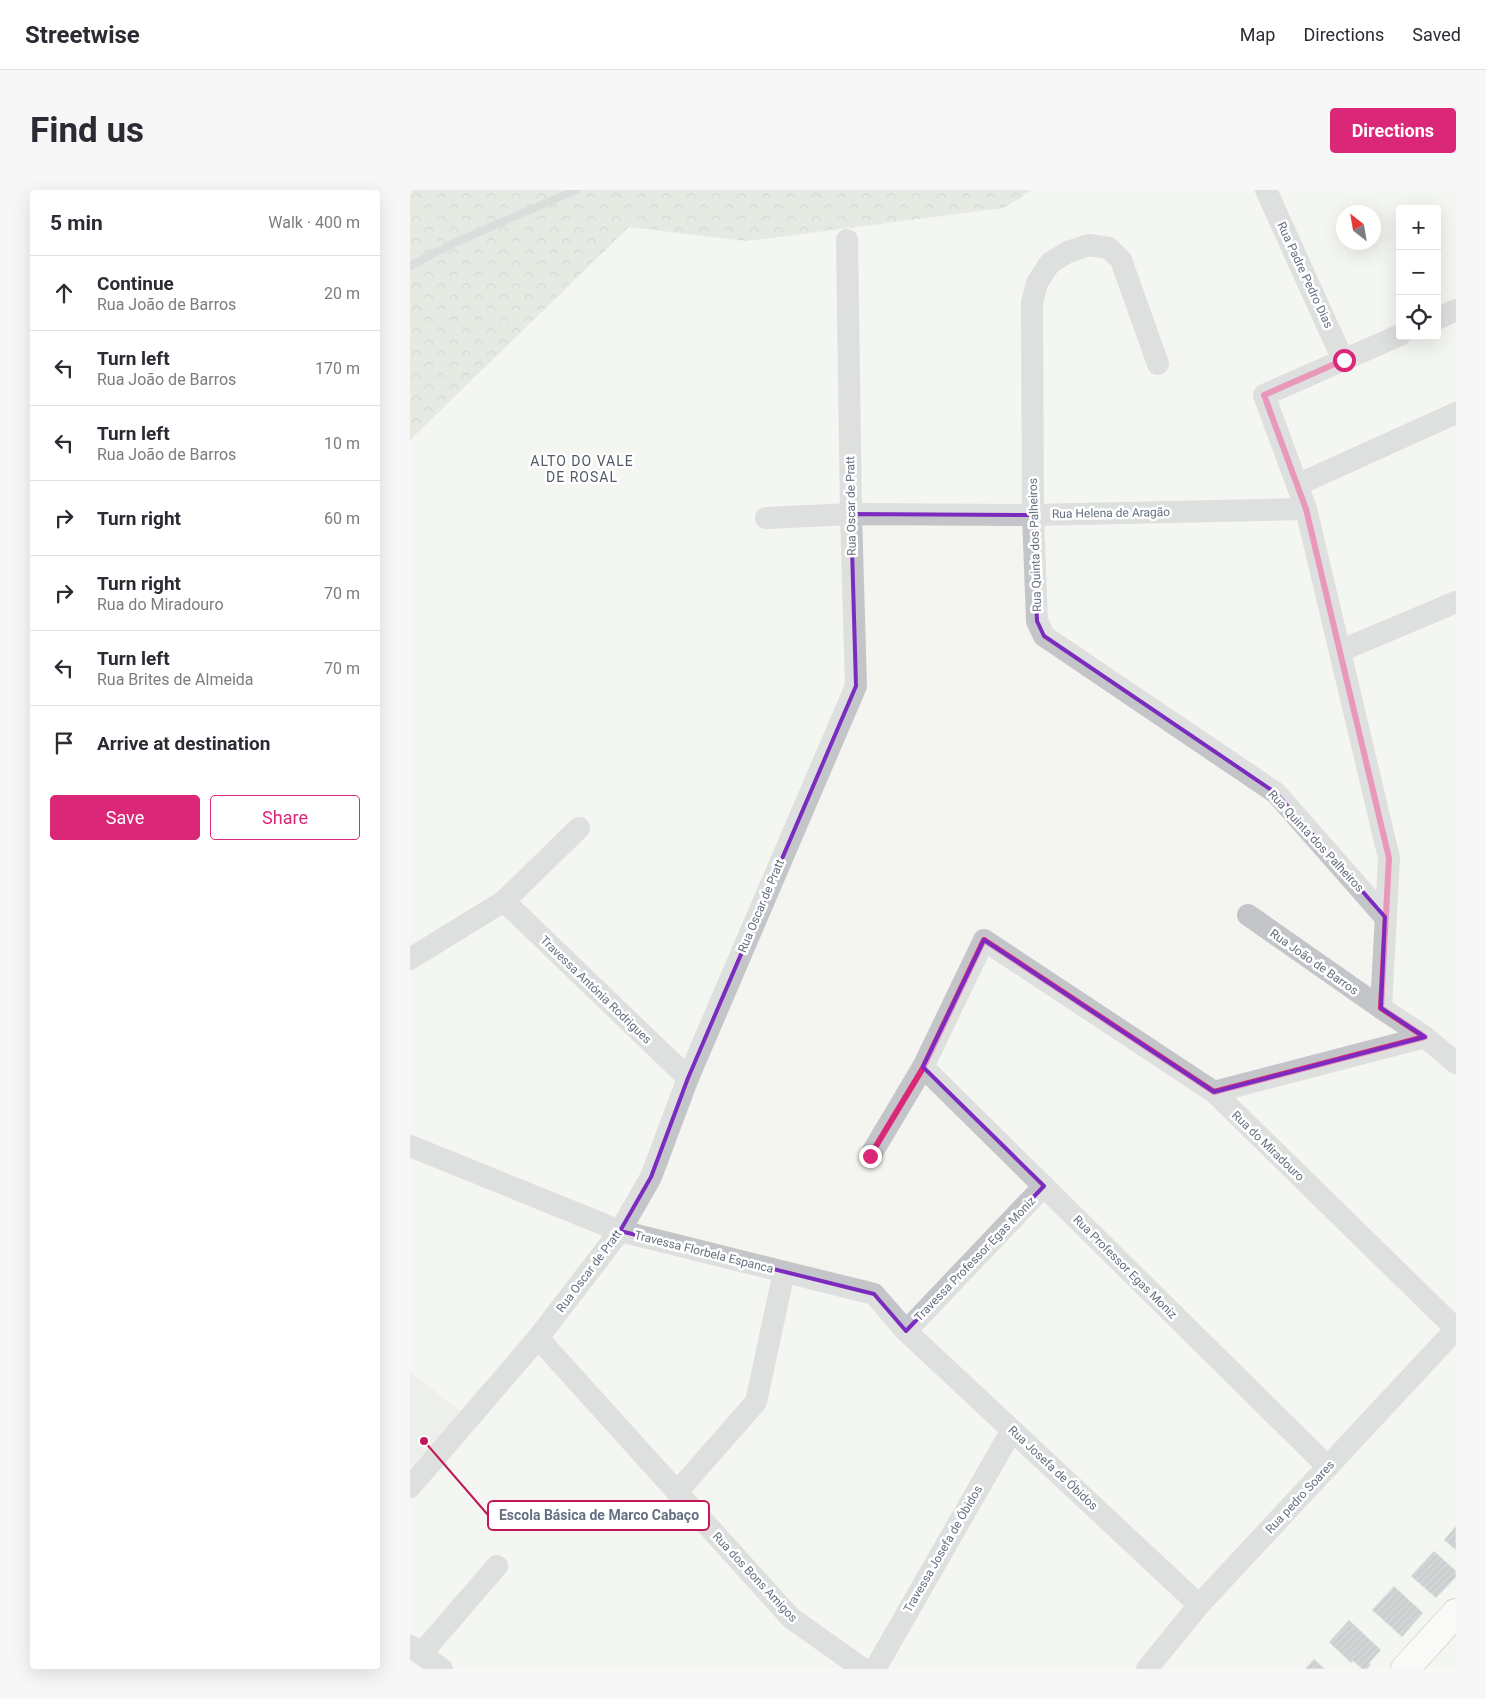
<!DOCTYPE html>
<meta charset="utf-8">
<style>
body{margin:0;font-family:Roboto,sans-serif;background:#f7f7f7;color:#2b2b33}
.controls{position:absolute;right:15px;top:15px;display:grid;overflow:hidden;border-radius:5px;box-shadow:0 5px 20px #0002}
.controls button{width:45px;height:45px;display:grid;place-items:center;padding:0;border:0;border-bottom:1px solid #e1e1e2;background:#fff;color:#2b2b33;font:25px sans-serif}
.compass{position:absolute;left:926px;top:15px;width:45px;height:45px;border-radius:50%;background:#fff;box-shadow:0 5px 20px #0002;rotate:329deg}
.stop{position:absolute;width:15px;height:15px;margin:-11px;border:4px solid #db2777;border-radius:50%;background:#fff}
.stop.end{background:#db2777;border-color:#fff;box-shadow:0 1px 5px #0008}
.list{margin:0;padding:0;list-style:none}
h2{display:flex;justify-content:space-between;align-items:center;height:65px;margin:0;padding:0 20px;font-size:21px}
h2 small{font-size:16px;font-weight:400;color:#7c7c81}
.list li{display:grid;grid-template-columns:32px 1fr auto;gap:15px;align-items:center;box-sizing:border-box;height:75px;padding:0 20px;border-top:1px solid #e1e1e2}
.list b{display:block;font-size:19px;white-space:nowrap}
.list p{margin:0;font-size:16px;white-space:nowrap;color:#7c7c81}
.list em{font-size:16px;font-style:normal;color:#7c7c81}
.actions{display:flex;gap:10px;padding:15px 20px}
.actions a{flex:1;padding:11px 0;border:1px solid #db2777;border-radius:5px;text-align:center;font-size:18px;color:#db2777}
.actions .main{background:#db2777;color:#fff}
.icon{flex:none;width:28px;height:28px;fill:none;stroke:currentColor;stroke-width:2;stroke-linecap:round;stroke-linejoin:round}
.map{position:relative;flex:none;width:1046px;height:1479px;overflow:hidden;border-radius:5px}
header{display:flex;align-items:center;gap:30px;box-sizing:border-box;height:70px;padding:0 25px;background:#fff;border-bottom:1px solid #e1e1e2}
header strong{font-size:24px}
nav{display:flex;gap:28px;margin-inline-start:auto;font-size:18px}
.intro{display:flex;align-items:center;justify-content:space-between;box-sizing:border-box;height:120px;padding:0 30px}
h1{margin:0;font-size:35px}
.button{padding:12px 22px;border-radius:5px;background:#db2777;color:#fff;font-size:18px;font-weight:700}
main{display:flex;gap:30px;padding:0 30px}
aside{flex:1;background:#fff;border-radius:5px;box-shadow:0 5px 20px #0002}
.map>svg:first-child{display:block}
.built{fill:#e5e6e4}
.forest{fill:url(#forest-crowns)}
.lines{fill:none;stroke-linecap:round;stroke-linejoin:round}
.stream{stroke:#bac3c8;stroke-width:8}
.building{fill:url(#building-hatch);stroke:#d5d6d4}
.secondary-casing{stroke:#b5b8bd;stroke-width:30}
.street{stroke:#c3c5c9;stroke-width:22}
.secondary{stroke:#fff;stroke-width:28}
.route{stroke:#db2777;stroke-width:6}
.marked{fill:none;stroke:#7b2cbf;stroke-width:4;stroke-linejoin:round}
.labels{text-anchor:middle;stroke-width:5;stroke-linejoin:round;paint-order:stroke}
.street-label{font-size:12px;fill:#657080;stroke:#fff}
.neighbourhood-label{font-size:14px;letter-spacing:1px;fill:#535a66;stroke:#fff}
.leader{fill:none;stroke:#c2185b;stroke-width:2}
.callout-dot{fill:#c2185b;stroke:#fff;stroke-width:2}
.callout{fill:#fff;stroke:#c2185b;stroke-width:2}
.callout-label{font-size:14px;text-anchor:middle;font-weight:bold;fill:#657080}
</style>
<header>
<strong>Streetwise</strong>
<nav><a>Map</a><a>Directions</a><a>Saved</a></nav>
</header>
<div class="intro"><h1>Find us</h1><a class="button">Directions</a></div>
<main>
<aside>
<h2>5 min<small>Walk · 400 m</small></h2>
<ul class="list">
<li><svg class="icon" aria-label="ahead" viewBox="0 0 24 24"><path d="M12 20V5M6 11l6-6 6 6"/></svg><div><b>Continue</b><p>Rua João de Barros</p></div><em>20 m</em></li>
<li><svg class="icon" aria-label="left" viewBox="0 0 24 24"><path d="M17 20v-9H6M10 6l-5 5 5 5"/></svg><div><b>Turn left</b><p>Rua João de Barros</p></div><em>170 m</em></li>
<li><svg class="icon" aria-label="left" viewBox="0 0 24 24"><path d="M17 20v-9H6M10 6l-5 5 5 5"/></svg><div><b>Turn left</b><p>Rua João de Barros</p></div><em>10 m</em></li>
<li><svg class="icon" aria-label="right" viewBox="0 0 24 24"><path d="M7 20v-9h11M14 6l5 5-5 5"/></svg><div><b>Turn right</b></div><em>60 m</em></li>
<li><svg class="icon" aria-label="right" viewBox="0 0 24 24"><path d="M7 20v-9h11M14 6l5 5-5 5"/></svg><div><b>Turn right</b><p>Rua do Miradouro</p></div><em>70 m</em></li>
<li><svg class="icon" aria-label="left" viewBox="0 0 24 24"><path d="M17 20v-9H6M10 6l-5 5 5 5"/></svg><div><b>Turn left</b><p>Rua Brites de Almeida</p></div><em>70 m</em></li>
<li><svg class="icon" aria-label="arrive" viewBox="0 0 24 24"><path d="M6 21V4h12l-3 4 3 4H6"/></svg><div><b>Arrive at destination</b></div></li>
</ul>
<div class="actions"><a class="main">Save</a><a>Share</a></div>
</aside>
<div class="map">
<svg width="1046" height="1479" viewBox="0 0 1046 1479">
<defs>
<pattern id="forest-crowns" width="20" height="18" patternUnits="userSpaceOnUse" patternTransform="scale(1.25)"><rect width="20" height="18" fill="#d4dbd2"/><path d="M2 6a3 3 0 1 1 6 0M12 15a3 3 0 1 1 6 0" fill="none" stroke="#b0b6b0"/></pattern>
<pattern id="building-hatch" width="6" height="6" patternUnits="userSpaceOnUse" patternTransform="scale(1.25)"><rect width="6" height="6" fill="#a9aeb5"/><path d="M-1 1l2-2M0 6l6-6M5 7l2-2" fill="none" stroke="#8d9298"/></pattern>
</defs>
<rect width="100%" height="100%" fill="#f4f5f1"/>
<polygon class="built" points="0,1182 54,1224 0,1277"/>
<polygon class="forest" points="0,0 622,0 594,18 336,51 219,37 0,250"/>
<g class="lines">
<polyline class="stream" points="0,76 46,52 166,0"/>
</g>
<g class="building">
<polygon points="1046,1336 1046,1360 1034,1350"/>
<polygon points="1024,1361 1046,1381 1046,1387 1026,1408 1001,1386"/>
<polygon points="984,1396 1013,1423 992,1447 962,1420"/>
<polygon points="939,1430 971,1460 959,1473 961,1474 957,1479 952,1479 943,1471 941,1473 919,1452"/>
<polygon points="904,1469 915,1479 895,1479"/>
</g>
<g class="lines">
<g class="secondary-casing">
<polyline id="secondary" points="995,1479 1046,1423"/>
</g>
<g class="street">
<polyline points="856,0 933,170"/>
<polyline points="1027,129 1046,120"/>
<polyline points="748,174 711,70 699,58 679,55 658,62 640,73 627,93 622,113 623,325 627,431 634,446 866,603 975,727"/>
<polyline points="887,295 1046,223"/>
<polyline points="356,328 441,324 623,325 896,319"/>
<polyline points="930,461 1046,412"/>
<polyline points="94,711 278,888"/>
<polyline points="838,725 971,818 1015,847 1046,873"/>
<polyline points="0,769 94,711 169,638"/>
<polyline points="971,818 979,668 896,319 854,205 990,145"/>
<polyline points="513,877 918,1277"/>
<polyline points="804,902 1015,847"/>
<polyline points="0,956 210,1041 464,1104 496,1141 789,1415"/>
<polyline points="460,966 513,877 574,750 804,902 1046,1139"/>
<polyline points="496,1141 634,996"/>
<polyline points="128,1148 381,1428 453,1479"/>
<polyline points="0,1297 128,1148 210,1041 241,987 278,888 446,496 441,324 437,50"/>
<polyline points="267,1302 346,1212 374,1082"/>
<polyline points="0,1456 32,1479"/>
<polyline points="11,1464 87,1376"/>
<polyline points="465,1479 602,1240"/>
<polyline points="737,1479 789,1415 1046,1139"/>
</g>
<use href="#secondary" class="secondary"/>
</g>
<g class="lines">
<polyline class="route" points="460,966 513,878 574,750 804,902 1015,847 971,818 979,668 896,319 854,205 934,170"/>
</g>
<path d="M0 0H1046V1479H0ZM441 324 623 325 627 431 634 446 866 603 975 727 971 818 1015 847 804 902 574 750 513 877 634 996 496 1141 464 1104 210 1041 241 987 278 888 446 496Z" fill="#f4f5f1" fill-opacity=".55" fill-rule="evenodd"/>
<path class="marked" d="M441 324 623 325 627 431 634 446 866 603 975 727 971 818 1015 847 804 902 574 750 513 877 634 996 496 1141 464 1104 210 1041 241 987 278 888 446 496Z"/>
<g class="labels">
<g class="street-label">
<text transform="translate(895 85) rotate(65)" y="4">Rua Padre Pedro Dias</text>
<text transform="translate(441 316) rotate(-91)" y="4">Rua Oscar de Pratt</text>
<text transform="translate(701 323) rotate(-1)" y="4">Rua Helena de Aragão</text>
<text transform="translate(625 355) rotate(-92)" y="4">Rua Quinta dos Palheiros</text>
<text transform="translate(906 651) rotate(47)" y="4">Rua Quinta dos Palheiros</text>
<text transform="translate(351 716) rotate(-67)" y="4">Rua Oscar de Pratt</text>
<text transform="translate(904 772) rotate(35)" y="4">Rua João de Barros</text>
<text transform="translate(186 800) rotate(44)" y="4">Travessa Antónia Rodrigues</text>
<text transform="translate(858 956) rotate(44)" y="4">Rua do Miradouro</text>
<text transform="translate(294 1062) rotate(14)" y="4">Travessa Florbela Espanca</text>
<text transform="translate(565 1069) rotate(-46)" y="4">Travessa Professor Egas Moniz</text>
<text transform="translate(715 1077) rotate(45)" y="4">Rua Professor Egas Moniz</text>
<text transform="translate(179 1081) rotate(-53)" y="4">Rua Oscar de Pratt</text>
<text transform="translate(643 1278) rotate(43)" y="4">Rua Josefa de Óbidos</text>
<text transform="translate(890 1307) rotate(-47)" y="4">Rua pedro Soares</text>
<text transform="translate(533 1359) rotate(-60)" y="4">Travessa Josefa de Óbidos</text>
<text transform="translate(345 1387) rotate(47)" y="4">Rua dos Bons Amigos</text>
</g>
<g class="neighbourhood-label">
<text x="172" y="276">ALTO DO VALE<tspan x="172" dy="16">DE ROSAL</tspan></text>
</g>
</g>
<path class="leader" d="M14 1251L78 1325"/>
<circle class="callout-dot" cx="14" cy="1251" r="5"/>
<rect class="callout" x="78" y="1311" width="221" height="29" rx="5"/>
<g class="callout-label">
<text x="189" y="1330">Escola Básica de Marco Cabaço</text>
</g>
</svg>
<div class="controls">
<button>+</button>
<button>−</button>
<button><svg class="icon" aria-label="locate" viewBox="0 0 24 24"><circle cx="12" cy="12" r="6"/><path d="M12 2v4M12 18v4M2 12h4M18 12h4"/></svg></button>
</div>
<svg class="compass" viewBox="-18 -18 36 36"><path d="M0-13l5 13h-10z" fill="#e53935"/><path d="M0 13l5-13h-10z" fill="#7c7c81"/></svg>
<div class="stop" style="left:934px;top:170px"></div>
<div class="stop end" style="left:460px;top:966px"></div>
</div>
</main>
